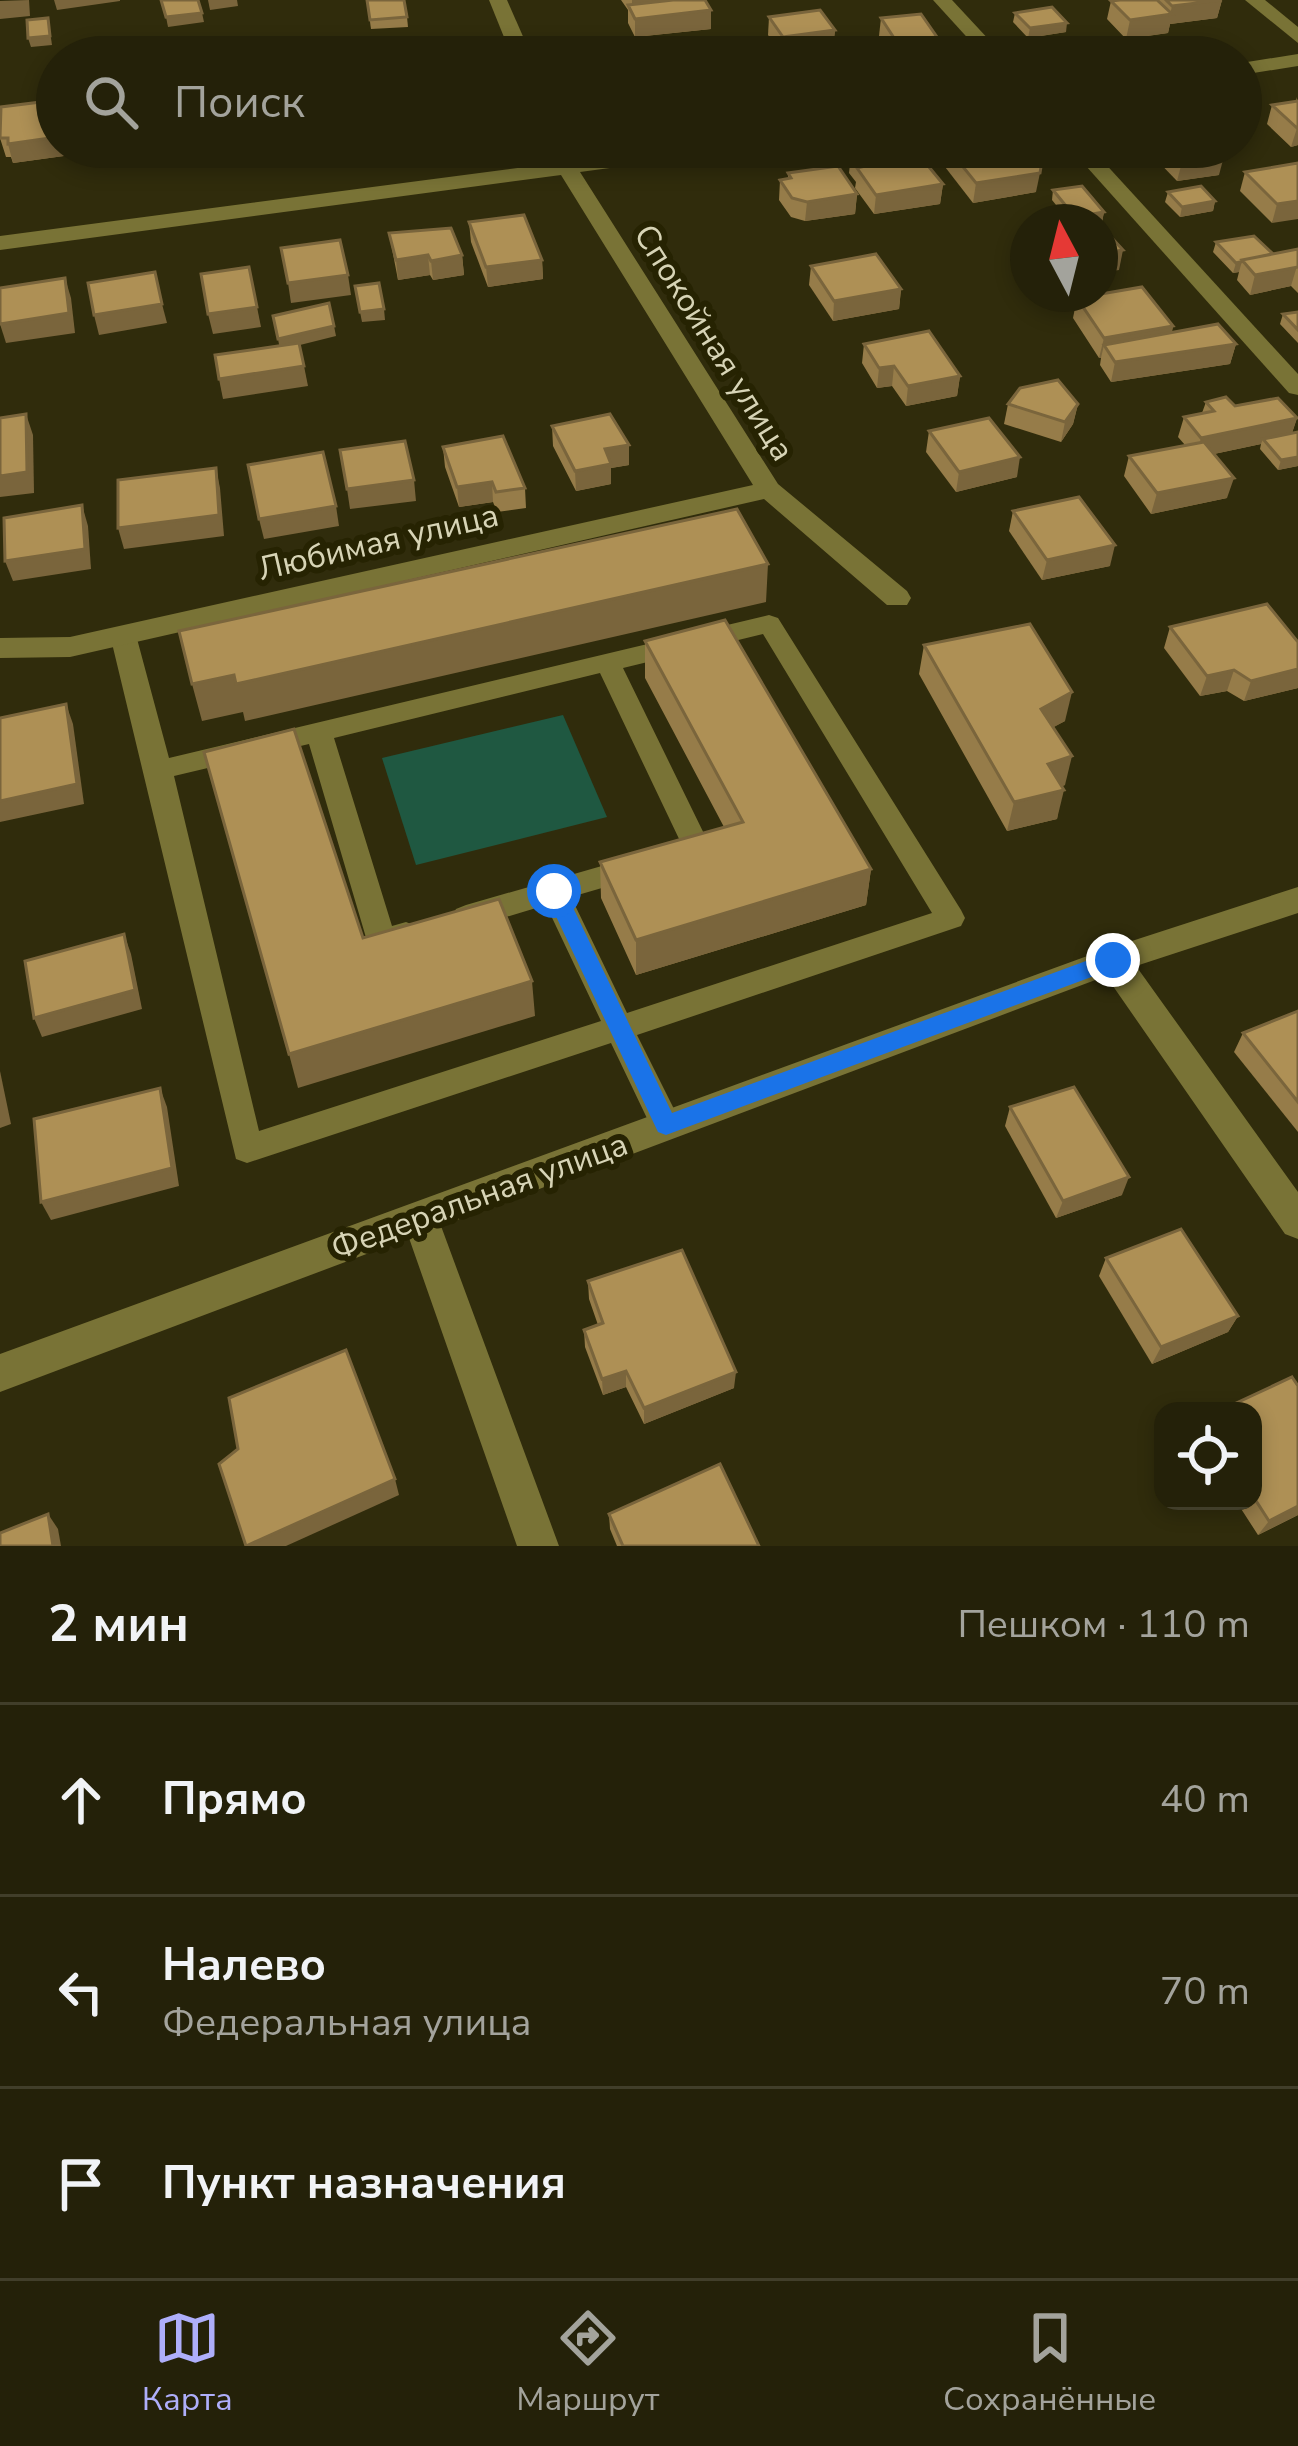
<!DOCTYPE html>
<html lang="ru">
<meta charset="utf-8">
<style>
body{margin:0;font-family:"Nunito Sans",sans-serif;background:#302e17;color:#f1f3f6}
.controls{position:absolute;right:36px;bottom:36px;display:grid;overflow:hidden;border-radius:24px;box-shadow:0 6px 18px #0003}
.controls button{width:108px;height:108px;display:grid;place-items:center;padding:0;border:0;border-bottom:3px solid #413e2a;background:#242109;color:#f1f3f6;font:60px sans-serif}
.compass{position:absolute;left:1010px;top:204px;width:108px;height:108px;border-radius:50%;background:#242109;box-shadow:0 6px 18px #0003;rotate:353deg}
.stop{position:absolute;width:36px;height:36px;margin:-27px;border:9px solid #1a73e8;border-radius:50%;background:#fff}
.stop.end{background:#1a73e8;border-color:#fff;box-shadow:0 3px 12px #0008}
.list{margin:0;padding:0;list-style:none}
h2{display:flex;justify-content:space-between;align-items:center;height:156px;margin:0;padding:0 48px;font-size:51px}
h2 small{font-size:39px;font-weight:400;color:#a3a39c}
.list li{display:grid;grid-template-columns:78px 1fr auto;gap:36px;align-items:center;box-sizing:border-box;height:192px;padding:0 48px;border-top:3px solid #413e2a}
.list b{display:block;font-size:45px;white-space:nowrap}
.list p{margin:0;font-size:39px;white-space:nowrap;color:#a3a39c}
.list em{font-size:39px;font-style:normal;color:#a3a39c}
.icon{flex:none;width:66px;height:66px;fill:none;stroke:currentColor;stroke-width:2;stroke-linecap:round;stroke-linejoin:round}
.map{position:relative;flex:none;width:1298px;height:1546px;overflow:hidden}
.search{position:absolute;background:#242109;box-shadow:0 6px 18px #0003;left:36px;right:36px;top:36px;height:132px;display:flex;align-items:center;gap:30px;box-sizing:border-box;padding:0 42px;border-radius:66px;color:#a3a39c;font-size:45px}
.sheet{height:732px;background:#242109}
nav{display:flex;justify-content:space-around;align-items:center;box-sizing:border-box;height:168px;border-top:3px solid #413e2a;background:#242109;font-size:33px;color:#a3a39c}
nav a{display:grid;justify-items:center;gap:6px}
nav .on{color:#aeaefa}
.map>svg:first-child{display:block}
.green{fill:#1f5841}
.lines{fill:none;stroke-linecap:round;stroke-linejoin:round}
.lane{fill:#797336;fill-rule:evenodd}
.street{fill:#797336;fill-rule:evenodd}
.wall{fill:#967c49}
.shaded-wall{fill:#7a653c}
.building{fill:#ae9055;stroke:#7a653c;stroke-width:3}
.route{fill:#1a73e8}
.labels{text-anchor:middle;stroke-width:12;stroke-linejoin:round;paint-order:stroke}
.street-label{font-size:33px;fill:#d7d4b6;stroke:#262302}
</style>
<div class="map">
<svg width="1298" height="1546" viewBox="0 0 1298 1546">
<rect width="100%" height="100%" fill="#302c0c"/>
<polygon class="green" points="563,715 607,817 416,865 382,758"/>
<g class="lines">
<path class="lane" d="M769 615 778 618 961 910 965 918 961 926 637 1035 682 1125 677 1135 666 1139 655 1135 611 1043 247 1163 236 1159 110 635 114 629 123 626 136 635 169 758ZM763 634 932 913 627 1013 571 897 643 876 647 868 643 860 633 857 466 905 456 909 452 917 456 925 466 929 546 905 601 1021 259 1131 174 776 309 744 367 941 372 949 382 953 416 942 421 934 416 926 406 922 392 926 334 738 600 673 681 843 671 846 667 854 671 862C684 866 695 862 708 858L712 850 623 668Z"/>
<g class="street">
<polygon points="489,0 507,0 532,57 512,57"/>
<polygon points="933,0 952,0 1005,57 985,57"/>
<polygon points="1245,0 1265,0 1298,27 1298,43"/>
<polygon points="1298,54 1298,66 1241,75 1241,63"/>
<polygon points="549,147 569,147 575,160 676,147 732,147 722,153 580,172 778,484 907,591 911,598 907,605 887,605 764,499 70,657 0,658 0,638 70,637 753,485 561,175 0,250 0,236 555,163"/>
<polygon points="1069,147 1090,147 1298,374 1298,395 1289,393"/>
<polygon points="1298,887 1298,913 1136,966 1298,1192 1298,1239 1285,1234 1106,976 441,1226 559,1546 517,1546 409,1238 0,1392 0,1354 1101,951"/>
</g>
</g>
<g class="wall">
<polygon points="367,0 407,17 408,27 371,29"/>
<polygon points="621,0 705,0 711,29 635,37 628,23 628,10"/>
<polygon points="1120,0 1222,0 1217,18 1170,24 1168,33 1126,39 1107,19 1111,1"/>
<polygon points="1015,13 1066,32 1028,38 1013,22"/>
<polygon points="769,17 835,30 833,48 782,56 768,35"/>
<polygon points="881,18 937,37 934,55 892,57 879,36"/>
<polygon points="1297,97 1298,145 1291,147 1267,124 1272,105 1296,101"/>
<polygon points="1,107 122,148 13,163 11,157 6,157 0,138"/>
<polygon points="944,147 1013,147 1036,192 973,203 942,163"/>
<polygon points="1149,147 1215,147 1219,175 1177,181 1148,151"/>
<polygon points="851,154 877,165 943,184 940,204 874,214 855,188 856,182 849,173"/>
<polygon points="1298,163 1272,223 1240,191 1245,172"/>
<polygon points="788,173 857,194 855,214 805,221 791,217 779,200 780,180 788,179"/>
<polygon points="1053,190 1104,212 1102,222 1070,222 1052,200"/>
<polygon points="1168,192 1215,201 1213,211 1180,217 1165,202"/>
<polygon points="469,222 542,260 543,279 488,287 471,242"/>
<polygon points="389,233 462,255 464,275 433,280 430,275 398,280"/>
<polygon points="1216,242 1272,254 1298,249 1298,293 1291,286 1250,295 1237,280 1239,272 1233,273 1213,252"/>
<polygon points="811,266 901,289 899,309 833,321 809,285"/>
<polygon points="1077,298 1173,326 1172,332 1236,344 1230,364 1111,382 1100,365 1101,358 1099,358 1073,318"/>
<polygon points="1298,312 1298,343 1280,324 1283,314"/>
<polygon points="864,344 960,376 957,396 906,406 892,386 877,388 862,363"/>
<polygon points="1206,402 1297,418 1292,433 1298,432 1298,466 1278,470 1260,449 1261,444 1214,454 1227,498 1151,514 1124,476 1129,456 1185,445 1178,437 1184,417 1202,413"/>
<polygon points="1008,404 1078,404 1073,424 1061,442 1004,424"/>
<polygon points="552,426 629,445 629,465 611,468 611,484 576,491 553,446"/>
<polygon points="929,431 1017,477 956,492 926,452"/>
<polygon points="443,447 525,488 526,508 497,512 493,502 459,507 445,467"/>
<polygon points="1013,511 1110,566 1042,580 1009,531"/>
<polygon points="1170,627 1298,642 1298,688 1244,701 1227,691 1200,696 1164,648"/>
<polygon points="645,641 871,869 866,905 636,975 601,898 600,862 724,827 645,678"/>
<polygon points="924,645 1065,721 1053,727 1065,785 1062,786 1057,819 1007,831 919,674"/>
<polygon points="1298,1011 1298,1132 1234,1052 1243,1033"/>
<polygon points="1010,1107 1122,1195 1056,1218 1005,1126"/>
<polygon points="1106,1258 1238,1316 1228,1332 1152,1364 1099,1276"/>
<polygon points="588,1281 734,1388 644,1424 626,1387 603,1395 585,1347 584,1330 598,1325 589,1299"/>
<polygon points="1298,1386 1298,1515 1258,1535 1236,1501 1253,1501 1253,1411"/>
<polygon points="609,1514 759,1546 617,1546 610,1529"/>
</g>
<g class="shaded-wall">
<polygon points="29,0 30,16 0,19 0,1"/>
<polygon points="54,0 120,0 120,1 57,10"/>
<polygon points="208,0 237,0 238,6 210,10"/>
<polygon points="632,0 686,0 632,13"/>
<polygon points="1222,0 1217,18 1170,24 1168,33 1126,39 1130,20 1170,15 1172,6"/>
<polygon points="711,10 711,29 635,37 635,19"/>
<polygon points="202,13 204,22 168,27 166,17"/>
<polygon points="48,18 52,45 31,47 28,38"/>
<polygon points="1067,23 1066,32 1028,38 1030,28"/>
<polygon points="835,30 833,48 782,56 783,37"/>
<polygon points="937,37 934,55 894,57 896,41"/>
<polygon points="1298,127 1298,145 1291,147 1297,128"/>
<polygon points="57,137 57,147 122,148 13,163 8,144"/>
<polygon points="163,147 197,147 164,151"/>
<polygon points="1224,156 1219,175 1177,181 1182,162"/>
<polygon points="1040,173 1036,192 973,203 976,183"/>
<polygon points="943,184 940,204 874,214 876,195"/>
<polygon points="857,194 855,214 805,221 807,202"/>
<polygon points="1215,201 1213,211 1180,217 1182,207"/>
<polygon points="1298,201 1298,219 1272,223 1277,204"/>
<polygon points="1104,212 1102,222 1074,222 1075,217"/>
<polygon points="1123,250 1119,270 1100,273 1100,254"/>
<polygon points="428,255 430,275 398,280 396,260"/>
<polygon points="462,255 464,275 433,280 431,261"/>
<polygon points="542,260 543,279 488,287 486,267"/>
<polygon points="1242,261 1239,272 1233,273 1236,263"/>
<polygon points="1297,266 1291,286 1250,295 1255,275"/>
<polygon points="348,275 351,295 291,303 288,283"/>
<polygon points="65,278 71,298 75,333 6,343 0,324"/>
<polygon points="901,289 899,309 833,321 834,301"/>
<polygon points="162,304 167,323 99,335 94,315"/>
<polygon points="257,307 261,327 213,334 208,314"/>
<polygon points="384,309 385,320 362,322 360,312"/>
<polygon points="334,326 336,336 280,350 278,339"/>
<polygon points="1173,326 1168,346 1104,345 1101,358 1099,358 1104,338"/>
<polygon points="1236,344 1230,364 1111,382 1115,362"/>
<polygon points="304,366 308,386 223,399 219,379"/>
<polygon points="894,366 892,386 877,388 879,368"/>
<polygon points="960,376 957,396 906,406 908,386"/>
<polygon points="1078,404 1073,424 1061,442 1065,422"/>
<polygon points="26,414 33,435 34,493 0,497 0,476"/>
<polygon points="1297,418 1290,439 1263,439 1261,444 1195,458 1201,438"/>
<polygon points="629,445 629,465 611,468 611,484 576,491 575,471 605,449"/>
<polygon points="1020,457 1017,477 956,492 959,472"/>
<polygon points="1298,457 1298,466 1278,470 1281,460"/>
<polygon points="216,468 220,488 224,536 124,549 118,528"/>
<polygon points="1234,478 1227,498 1151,514 1157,493"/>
<polygon points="414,480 416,501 350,509 347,489"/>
<polygon points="492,482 493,502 459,507 457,487"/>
<polygon points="82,505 88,526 91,569 13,581 5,561"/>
<polygon points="336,506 339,526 264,539 259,519"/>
<polygon points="1115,545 1110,566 1042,580 1047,560"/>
<polygon points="768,564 766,602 245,721 243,712 202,721 192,684"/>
<polygon points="1298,669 1298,688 1244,701 1251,681"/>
<polygon points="1234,670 1227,691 1200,696 1207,676"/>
<polygon points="1072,692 1065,721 1034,738 1041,709"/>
<polygon points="66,704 73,724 84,804 0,822 0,801"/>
<polygon points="1072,756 1065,785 1041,793 1048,764"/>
<polygon points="1064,790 1057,819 1007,831 1014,802"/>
<polygon points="871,869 866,905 636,975 636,940"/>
<polygon points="124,934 131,954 142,1009 42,1037 34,1018"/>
<polygon points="532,981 535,1016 298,1088 289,1054"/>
<polygon points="0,1071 11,1124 0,1128"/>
<polygon points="160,1088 167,1107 179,1186 51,1220 41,1202"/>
<polygon points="1129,1177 1122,1195 1056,1218 1063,1201"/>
<polygon points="1238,1316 1228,1332 1152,1364 1161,1347"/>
<polygon points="626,1371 626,1387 603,1395 602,1379"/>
<polygon points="736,1372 734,1388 644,1424 644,1408"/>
<polygon points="395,1479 399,1495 286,1546 247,1546"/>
<polygon points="1298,1506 1298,1515 1258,1535 1269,1521"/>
<polygon points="48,1514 58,1529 61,1546 53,1546"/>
</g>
<g class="building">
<polygon points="161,0 198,0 202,13 166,17"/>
<polygon points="367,0 404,0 407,17 370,20"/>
<polygon points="673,0 705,0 711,10 635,19 628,5"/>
<polygon points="1120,0 1157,0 1172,14 1130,20 1111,1"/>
<polygon points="1166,0 1222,0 1172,6"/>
<polygon points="1052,7 1067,23 1030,28 1015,13"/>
<polygon points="820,10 835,30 783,37 769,17"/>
<polygon points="921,14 937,37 896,41 881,18"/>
<polygon points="48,18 50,36 28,38 27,20"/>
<polygon points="701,42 709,57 666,57 661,47"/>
<polygon points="769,54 771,57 740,57"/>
<polygon points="57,100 57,137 8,144 8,138 0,138 1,107"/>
<polygon points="1298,101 1298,127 1297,128 1272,105"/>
<polygon points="947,147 1013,147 1042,161 1040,173 976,183"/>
<polygon points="1167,147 1215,147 1224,156 1182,162"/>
<polygon points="866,151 877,165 898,162 904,155 920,156 943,184 876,195 857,168 861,167 851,154"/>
<polygon points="1298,163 1298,201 1277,204 1245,172"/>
<polygon points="838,166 857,194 807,202 792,198 780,180 791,178 788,173"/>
<polygon points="1082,186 1104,212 1075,217 1053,190"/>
<polygon points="1201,186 1215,201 1182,207 1168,192"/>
<polygon points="524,215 542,260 486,267 469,222"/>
<polygon points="1100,225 1123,250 1100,254"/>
<polygon points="451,228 462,255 431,261 428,255 396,260 389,233"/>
<polygon points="1254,236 1273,254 1236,263 1216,242"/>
<polygon points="340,240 348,275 288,283 281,248"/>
<polygon points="1298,249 1298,267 1255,275 1242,260"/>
<polygon points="876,254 901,289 834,301 811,266"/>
<polygon points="249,267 257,307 208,314 201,274"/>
<polygon points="155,272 162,304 94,315 88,283"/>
<polygon points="65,278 69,313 0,324 0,288"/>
<polygon points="379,283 384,309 360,312 355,286"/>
<polygon points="1142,287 1173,326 1104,338 1077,298"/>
<polygon points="329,303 334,326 278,339 273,316"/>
<polygon points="1298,312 1298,330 1283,314"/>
<polygon points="1218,324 1236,344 1115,362 1104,345"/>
<polygon points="929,331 960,376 908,386 894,366 879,368 864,344"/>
<polygon points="299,343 304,366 219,379 215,355"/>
<polygon points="1058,380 1078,404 1065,422 1008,404 1020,388"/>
<polygon points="1226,397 1235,406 1278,398 1297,418 1201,438 1184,417 1214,411 1206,402"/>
<polygon points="26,414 27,472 0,476 0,418"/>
<polygon points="610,414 629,445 605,449 611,464 575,471 552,426"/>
<polygon points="989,418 1020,457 959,472 929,431"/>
<polygon points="1298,432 1298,457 1281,460 1263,439"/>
<polygon points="503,436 525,488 496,492 492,482 457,487 443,447"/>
<polygon points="405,441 414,480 347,489 340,450"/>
<polygon points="1204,442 1234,478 1157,493 1129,456"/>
<polygon points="323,452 336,506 259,519 248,465"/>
<polygon points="216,468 219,515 118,528 118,480"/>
<polygon points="1079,497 1115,545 1047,560 1013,511"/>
<polygon points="82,505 85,549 5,561 4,518"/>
<polygon points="737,509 768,564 236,684 234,675 192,684 179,631"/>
<polygon points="1267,604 1298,642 1298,669 1251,681 1234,670 1207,676 1170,627"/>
<polygon points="725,620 871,869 636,940 600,862 743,822 645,641"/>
<polygon points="1030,624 1072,692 1041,709 1072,756 1048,764 1064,790 1014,802 924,645"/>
<polygon points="66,704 77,784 0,801 0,718"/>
<polygon points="294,729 363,938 499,899 532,981 289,1054 204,752"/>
<polygon points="124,934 135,990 34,1018 25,961"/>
<polygon points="1298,1011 1298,1102 1243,1033"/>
<polygon points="1074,1087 1129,1177 1063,1201 1010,1107"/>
<polygon points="160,1088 172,1168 41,1202 34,1119"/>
<polygon points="1181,1229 1238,1316 1161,1347 1106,1258"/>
<polygon points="682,1250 736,1372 644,1408 626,1371 602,1379 584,1330 603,1323 588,1281"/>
<polygon points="346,1350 395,1479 246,1546 219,1464 238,1449 229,1398"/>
<polygon points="1292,1377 1298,1386 1298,1506 1269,1521 1253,1496 1253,1411 1219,1411"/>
<polygon points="720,1464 759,1546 623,1546 609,1514"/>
<polygon points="48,1514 53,1546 0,1546 0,1533"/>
</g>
<polygon class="route" points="554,883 565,891 672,1113 1105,954 1121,954 1124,960 1121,966 666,1135 658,1132 544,891"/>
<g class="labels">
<g class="street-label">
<text transform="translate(715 342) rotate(58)" y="12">Спокойная улица</text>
<text transform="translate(378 541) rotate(-13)" y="12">Любимая улица</text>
<text transform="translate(479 1195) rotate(-20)" y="12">Федеральная улица</text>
</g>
</g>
</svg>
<div class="controls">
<button><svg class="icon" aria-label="locate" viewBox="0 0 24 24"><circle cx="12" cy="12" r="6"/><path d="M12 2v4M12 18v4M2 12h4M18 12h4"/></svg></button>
</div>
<svg class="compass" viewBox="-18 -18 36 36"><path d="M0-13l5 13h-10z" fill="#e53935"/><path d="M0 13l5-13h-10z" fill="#a3a39c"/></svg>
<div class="stop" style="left:554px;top:891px"></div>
<div class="stop end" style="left:1113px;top:960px"></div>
<div class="search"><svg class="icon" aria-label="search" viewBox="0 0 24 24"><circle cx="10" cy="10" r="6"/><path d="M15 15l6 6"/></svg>Поиск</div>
</div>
<section class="sheet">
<h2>2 мин<small>Пешком · 110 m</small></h2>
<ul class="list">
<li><svg class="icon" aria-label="ahead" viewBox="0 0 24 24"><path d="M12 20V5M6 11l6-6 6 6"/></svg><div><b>Прямо</b></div><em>40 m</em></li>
<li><svg class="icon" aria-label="left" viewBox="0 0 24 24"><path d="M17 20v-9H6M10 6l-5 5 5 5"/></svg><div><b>Налево</b><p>Федеральная улица</p></div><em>70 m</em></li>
<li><svg class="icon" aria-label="arrive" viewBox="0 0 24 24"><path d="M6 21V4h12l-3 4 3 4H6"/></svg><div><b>Пункт назначения</b></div></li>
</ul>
</section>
<nav>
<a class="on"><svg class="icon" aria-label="map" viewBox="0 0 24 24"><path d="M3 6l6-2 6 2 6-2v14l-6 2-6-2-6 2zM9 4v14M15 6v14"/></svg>Карта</a>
<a><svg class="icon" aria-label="directions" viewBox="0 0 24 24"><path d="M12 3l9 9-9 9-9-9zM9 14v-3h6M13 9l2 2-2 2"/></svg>Маршрут</a>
<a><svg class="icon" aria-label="saved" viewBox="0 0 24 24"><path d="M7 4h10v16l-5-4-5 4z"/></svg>Сохранённые</a>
</nav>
